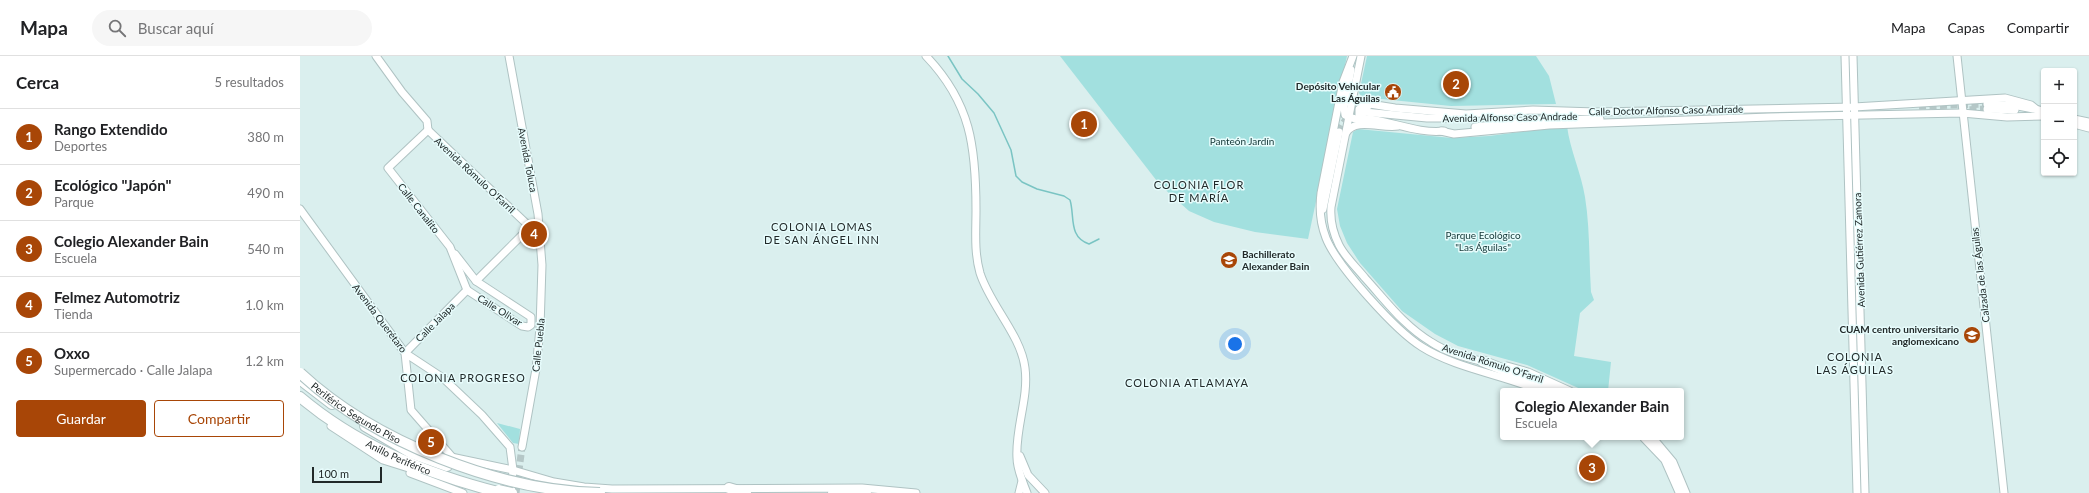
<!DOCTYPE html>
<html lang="es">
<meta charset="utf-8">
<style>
body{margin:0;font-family:Lato,sans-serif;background:#f6f6f6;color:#202124}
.controls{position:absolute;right:12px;top:12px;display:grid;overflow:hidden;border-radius:4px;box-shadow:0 1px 3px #0004}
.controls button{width:36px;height:36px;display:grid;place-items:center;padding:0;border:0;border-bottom:1px solid #e0e0e0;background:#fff;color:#202124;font:20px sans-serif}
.scale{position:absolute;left:12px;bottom:10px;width:70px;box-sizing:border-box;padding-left:4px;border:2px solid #212929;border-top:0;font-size:11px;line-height:14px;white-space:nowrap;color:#212929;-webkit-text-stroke:3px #e7fcfc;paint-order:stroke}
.you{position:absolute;left:935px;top:288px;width:14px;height:14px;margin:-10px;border:3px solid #fff;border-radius:50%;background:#1a73e8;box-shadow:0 0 0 6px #1a73e833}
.badge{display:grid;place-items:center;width:26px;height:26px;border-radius:50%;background:#a84607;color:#fff;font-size:13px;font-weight:700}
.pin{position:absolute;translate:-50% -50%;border:2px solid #fff;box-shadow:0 1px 4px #0006}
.popup{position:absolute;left:1200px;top:332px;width:184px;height:52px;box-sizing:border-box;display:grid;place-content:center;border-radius:4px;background:#fff;filter:drop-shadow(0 1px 3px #0005);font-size:13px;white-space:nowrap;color:#757577}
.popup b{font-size:15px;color:#202124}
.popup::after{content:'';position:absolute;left:50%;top:100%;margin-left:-8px;border:8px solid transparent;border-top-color:#fff}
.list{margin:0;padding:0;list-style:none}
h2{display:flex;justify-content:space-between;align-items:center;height:52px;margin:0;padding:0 16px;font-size:17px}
h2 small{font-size:13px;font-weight:400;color:#757577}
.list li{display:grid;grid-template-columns:26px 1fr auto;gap:12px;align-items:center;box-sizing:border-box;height:56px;padding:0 16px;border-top:1px solid #e0e0e0}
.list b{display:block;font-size:15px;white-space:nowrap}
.list p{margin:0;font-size:13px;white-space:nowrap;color:#757577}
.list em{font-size:13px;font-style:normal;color:#757577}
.actions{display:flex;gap:8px;padding:12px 16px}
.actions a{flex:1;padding:9px 0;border:1px solid #a84607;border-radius:4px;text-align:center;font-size:14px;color:#a84607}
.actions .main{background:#a84607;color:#fff}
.icon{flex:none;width:22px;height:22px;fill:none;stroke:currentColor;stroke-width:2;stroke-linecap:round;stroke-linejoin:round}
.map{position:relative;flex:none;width:1789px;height:437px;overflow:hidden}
header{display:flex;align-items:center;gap:24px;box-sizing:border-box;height:56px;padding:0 20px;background:#fff;border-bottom:1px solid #e0e0e0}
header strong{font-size:19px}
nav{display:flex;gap:22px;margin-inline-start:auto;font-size:14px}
.search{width:280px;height:36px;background:#f6f6f6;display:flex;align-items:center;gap:10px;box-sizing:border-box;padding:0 14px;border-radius:22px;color:#757577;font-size:15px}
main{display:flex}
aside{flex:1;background:#fff}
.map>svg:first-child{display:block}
.green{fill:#a2e0df}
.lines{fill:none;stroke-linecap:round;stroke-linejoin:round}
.stream{stroke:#7ac4c3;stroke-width:1.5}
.secondary-tunnel{stroke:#b5c7c7;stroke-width:7;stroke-dasharray:7 3.5;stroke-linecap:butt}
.secondary-casing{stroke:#afc3c3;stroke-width:9}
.highway-casing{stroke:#afc3c3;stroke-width:12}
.secondary{stroke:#fff;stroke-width:7}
.highway{stroke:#fff;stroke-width:10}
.highway-bridge-casing{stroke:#afc3c3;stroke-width:12;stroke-linecap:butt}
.highway-bridge{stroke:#fff;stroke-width:10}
.labels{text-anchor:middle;stroke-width:3;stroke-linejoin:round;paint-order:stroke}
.poi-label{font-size:10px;font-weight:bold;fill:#212929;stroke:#e7fcfc;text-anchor:end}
.street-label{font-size:10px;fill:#212929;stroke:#e7fcfc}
.park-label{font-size:10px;fill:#123636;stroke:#e7fcfc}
.neighbourhood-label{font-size:11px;letter-spacing:1px;fill:#212929;stroke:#e7fcfc}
</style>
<header>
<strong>Mapa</strong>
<div class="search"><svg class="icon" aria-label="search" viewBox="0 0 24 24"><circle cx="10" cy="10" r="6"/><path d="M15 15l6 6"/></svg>Buscar aquí</div>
<nav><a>Mapa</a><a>Capas</a><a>Compartir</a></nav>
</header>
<main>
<aside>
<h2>Cerca<small>5 resultados</small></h2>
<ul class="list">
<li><span class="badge">1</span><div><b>Rango Extendido</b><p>Deportes</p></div><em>380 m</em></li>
<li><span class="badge">2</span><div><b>Ecológico &quot;Japón&quot;</b><p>Parque</p></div><em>490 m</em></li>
<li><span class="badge">3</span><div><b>Colegio Alexander Bain</b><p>Escuela</p></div><em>540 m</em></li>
<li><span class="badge">4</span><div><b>Felmez Automotriz</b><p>Tienda</p></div><em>1.0 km</em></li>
<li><span class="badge">5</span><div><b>Oxxo</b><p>Supermercado · Calle Jalapa</p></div><em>1.2 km</em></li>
</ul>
<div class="actions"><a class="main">Guardar</a><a>Compartir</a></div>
</aside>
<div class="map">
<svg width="1789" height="437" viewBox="0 0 1789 437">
<rect width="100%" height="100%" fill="#daefee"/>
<g class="green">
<polygon points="760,0 1047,0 1008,183 955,176 914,166 889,155 860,129"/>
<polygon points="1067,0 1236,0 1249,20 1256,48 1151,50 1062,41 1059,37"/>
<path d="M1267 70C1270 94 1281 116 1285 141 1290 172 1289 205 1291 236L1294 244 1280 257 1274 300 1311 306 1308 335H1285L1227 309 1158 290 1135 278 1102 255 1060 207 1047 187 1040 170 1037 153 1053 76 1058 73 1152 82 1189 80Z"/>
<polygon points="197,367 220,373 219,388 213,387"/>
</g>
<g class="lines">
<path class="stream" d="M648 0 662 23 678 38 694 57 711 94 716 120 722 126 737 133 764 140 770 144C775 160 768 181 789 188L799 183"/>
<g class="secondary-tunnel">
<polyline points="1619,50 1687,48"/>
<polyline points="1659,54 1687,53"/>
<polyline points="1357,62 1371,61"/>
<path d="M1039 76C1042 64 1052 57 1064 56"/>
<polyline points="216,437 222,391"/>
</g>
<g class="secondary-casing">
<g id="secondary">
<polyline points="76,0 102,36 127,65 128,74"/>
<polyline points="209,0 238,158 242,209 240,272 236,313 222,391"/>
<path d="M626 0C671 47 676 91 676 154 676 175 674 196 680 217 690 249 721 279 725 312 729 342 715 372 717 402 717 414 723 426 727 437"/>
<path d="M1053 0 1043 26 1021 137C1019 153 1020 167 1026 182 1037 210 1096 275 1122 291 1155 312 1204 319 1241 335"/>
<path d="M1061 0 1031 151C1030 164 1033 177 1039 189 1045 201 1057 212 1065 222 1086 245 1104 270 1131 286 1146 296 1167 302 1185 306"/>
<polyline points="1545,0 1557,437"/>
<polyline points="1553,0 1565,437"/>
<polyline points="1657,0 1704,437"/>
<path d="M1051 14 1044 51 1045 59C1053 64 1060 63 1069 63 1093 66 1120 78 1144 75"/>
<polyline points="1052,39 1057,46 1095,52 1166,58 1233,54 1296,56 1554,51 1705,42 1731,49 1736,53"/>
<polyline points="1687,48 1718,50 1744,55"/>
<polyline points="1687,53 1715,54"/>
<polyline points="1064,56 1127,62 1152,62"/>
<polyline points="1065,63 1059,59 1059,53 1068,50"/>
<polyline points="1774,63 1789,66"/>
<polyline points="1774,68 1789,72"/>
<polyline points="1175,71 1233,64 1300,63"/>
<polyline points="128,74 88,112 150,191 167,234"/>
<polyline points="128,74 230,171 240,173"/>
<polyline points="1141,75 1154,78 1249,69 1470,61 1662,57 1707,61 1744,60"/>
<path d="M1046 77C1055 61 1082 73 1098 70"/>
<polyline points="0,153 105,297 143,322 182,359 210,391 213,414 211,437"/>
<polyline points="1023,153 1039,76"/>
<polyline points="155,198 176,225 231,261 231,269 228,271 222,270 167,234"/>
<polyline points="176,225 230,171"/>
<polyline points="1207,310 1228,316 1270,335"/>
<polyline points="31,370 83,404 118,415"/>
<polyline points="1352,381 1373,406 1386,437"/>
<polyline points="720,400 728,419 745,437"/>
<polyline points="151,401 213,414 254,426 284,431 312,433 562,432 616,437"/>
<polyline points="153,402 111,354 105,297 167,234"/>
<polyline points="110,417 163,437"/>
<polyline points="719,437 722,425"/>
</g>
</g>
<g class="highway-casing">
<g id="highway">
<polyline points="1182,305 1257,335"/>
<polyline points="2,325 32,348"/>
<path id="s1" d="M0 341C58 390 129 419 202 437"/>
<polyline points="65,370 111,397 147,410"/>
<polyline points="1345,381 1366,403 1381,437"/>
<polyline points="429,432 446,437"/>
<polyline points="533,437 566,437"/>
</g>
</g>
<use href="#secondary" class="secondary"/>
<use href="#highway" class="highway"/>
<g class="highway-bridge-casing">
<g id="highway-bridge">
<path id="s2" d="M0 317C74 386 199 435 300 437"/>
<polyline points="199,434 212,437"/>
</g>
</g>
<use href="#highway-bridge" class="highway-bridge"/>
</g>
<defs>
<g id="civic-disc" transform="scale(0.9)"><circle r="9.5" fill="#a84607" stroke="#e7fcfc"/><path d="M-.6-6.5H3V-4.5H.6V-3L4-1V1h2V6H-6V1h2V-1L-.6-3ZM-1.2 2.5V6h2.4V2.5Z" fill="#fff"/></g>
<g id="school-disc" transform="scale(0.9)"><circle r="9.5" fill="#a84607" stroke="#e7fcfc"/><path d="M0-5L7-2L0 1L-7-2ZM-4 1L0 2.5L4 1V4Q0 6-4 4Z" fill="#fff"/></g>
</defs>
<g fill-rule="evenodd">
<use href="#civic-disc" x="1093" y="36"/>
<use href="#school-disc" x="929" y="204"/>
<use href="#school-disc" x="1672" y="279"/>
</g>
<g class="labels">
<g class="poi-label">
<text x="1080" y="34">Depósito Vehicular<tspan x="1080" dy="12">Las Águilas</tspan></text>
<text x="942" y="202" text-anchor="start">Bachillerato<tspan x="942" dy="12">Alexander Bain</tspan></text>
<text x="1659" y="277">CUAM centro universitario<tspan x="1659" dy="12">anglomexicano</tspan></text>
</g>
<g class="street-label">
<text transform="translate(1366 54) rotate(-1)" y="4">Calle Doctor Alfonso Caso Andrade</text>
<text transform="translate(1210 61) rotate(-1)" y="4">Avenida Alfonso Caso Andrade</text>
<text transform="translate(228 104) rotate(79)" y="4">Avenida Toluca</text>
<text transform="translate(175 119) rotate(43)" y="4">Avenida Rómulo O'Farril</text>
<text transform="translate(119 152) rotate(52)" y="4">Calle Canalito</text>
<text transform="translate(1559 194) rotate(-92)" y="4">Avenida Gutiérrez Zamora</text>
<text transform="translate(1680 219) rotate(-97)" y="4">Calzada de las Águilas</text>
<text transform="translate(200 254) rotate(32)" y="4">Calle Olivar</text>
<text transform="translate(80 262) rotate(53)" y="4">Avenida Querétaro</text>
<text transform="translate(135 266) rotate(-45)" y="4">Calle Jalapa</text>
<text transform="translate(238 289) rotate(-84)" y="4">Calle Puebla</text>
<text transform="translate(1193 307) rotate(18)" y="4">Avenida Rómulo O'Farril</text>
<text dy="4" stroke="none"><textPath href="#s2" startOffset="69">Periférico Segundo Piso</textPath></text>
<text dy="4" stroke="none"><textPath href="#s1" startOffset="116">Anillo Periférico</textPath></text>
</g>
<g class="park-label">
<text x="942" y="89">Panteón Jardín</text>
<text x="1183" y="183">Parque Ecológico<tspan x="1183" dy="12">"Las Águilas"</tspan></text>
</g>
<g class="neighbourhood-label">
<text x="899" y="133">COLONIA FLOR<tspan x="899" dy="13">DE MARÍA</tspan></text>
<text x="522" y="175">COLONIA LOMAS<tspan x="522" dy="13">DE SAN ÁNGEL INN</tspan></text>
<text x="1555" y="305">COLONIA<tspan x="1555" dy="13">LAS ÁGUILAS</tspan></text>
<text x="163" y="326">COLONIA PROGRESO</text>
<text x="887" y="331">COLONIA ATLAMAYA</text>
</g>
</g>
</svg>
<div class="controls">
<button>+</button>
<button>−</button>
<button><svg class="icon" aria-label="locate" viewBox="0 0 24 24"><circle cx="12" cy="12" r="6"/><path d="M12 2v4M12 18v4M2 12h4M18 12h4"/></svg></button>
</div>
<div class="scale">100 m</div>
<div class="you"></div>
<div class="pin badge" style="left:784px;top:68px">1</div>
<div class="pin badge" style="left:1156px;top:28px">2</div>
<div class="pin badge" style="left:1292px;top:412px">3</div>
<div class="popup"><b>Colegio Alexander Bain</b>Escuela</div>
<div class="pin badge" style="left:234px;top:178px">4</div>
<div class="pin badge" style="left:131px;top:386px">5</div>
</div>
</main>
